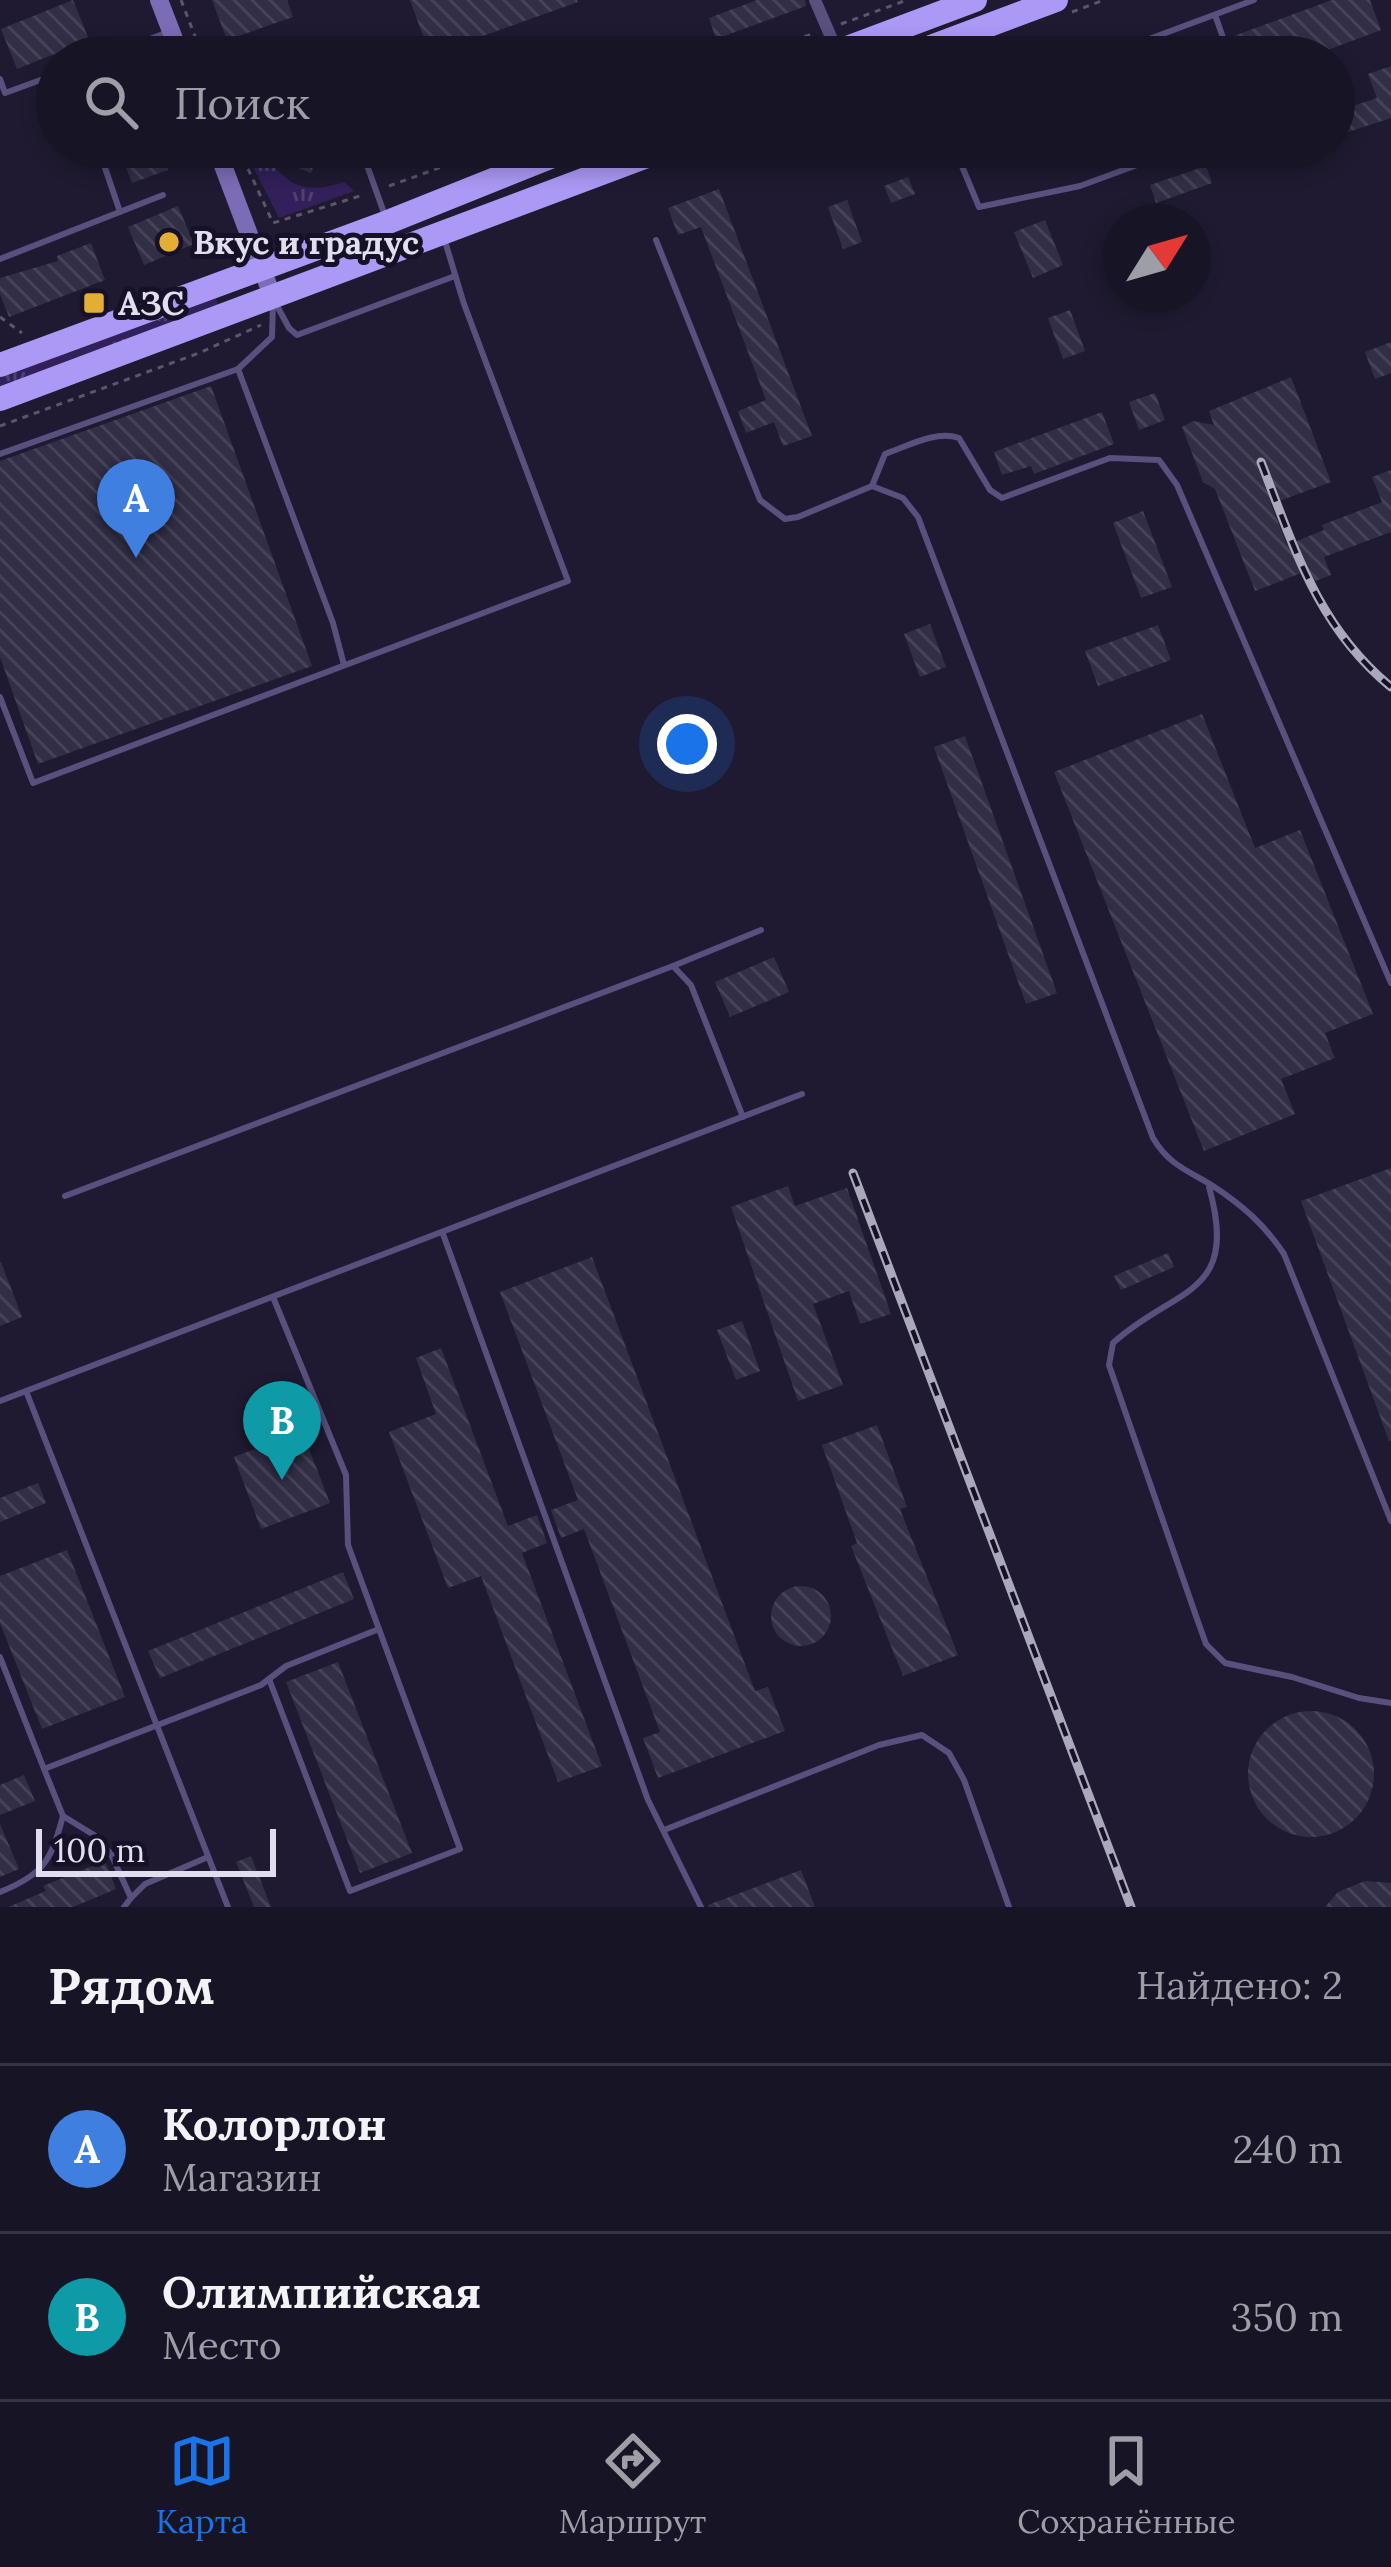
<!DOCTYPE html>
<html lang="ru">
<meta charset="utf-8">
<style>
body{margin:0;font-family:Lora,serif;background:#242132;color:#f1f3f6}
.compass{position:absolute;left:1103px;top:204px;width:108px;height:108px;border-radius:50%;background:#171425;box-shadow:0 6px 18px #0003;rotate:53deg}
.scale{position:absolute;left:36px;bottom:30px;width:240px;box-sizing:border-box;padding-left:12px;border:6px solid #e1dfef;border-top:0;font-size:33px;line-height:42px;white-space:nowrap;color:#e1dfef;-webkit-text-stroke:9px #161126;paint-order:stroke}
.you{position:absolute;left:687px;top:744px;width:42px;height:42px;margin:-30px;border:9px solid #fff;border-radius:50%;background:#1a73e8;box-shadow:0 0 0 18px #1a73e833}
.badge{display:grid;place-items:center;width:78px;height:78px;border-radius:50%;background:#1a73e8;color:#fff;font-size:39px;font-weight:700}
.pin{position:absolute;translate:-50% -99px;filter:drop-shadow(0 3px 6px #0008)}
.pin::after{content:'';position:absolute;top:63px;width:42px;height:36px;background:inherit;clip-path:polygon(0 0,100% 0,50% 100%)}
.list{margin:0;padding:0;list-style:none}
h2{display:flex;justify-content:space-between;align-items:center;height:156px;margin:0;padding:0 48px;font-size:51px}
h2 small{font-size:39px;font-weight:400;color:#9e9ea7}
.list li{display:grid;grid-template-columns:78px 1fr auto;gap:36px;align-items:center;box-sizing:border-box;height:168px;padding:0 48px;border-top:3px solid #363342}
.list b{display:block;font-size:45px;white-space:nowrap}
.list p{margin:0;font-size:39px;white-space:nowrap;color:#9e9ea7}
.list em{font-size:39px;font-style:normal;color:#9e9ea7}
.icon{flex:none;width:66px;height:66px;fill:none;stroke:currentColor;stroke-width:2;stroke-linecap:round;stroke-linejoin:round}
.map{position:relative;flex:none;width:1391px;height:1907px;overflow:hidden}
.search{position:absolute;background:#171425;box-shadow:0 6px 18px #0003;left:36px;right:36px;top:36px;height:132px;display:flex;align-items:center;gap:30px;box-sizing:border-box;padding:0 42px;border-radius:66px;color:#9e9ea7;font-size:45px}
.sheet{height:492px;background:#171425}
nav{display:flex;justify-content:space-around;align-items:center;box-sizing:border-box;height:168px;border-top:3px solid #363342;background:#171425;font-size:33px;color:#9e9ea7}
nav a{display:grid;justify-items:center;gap:6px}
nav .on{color:#1a73e8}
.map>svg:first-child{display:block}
.grass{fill:url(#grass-tufts)}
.building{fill:url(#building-back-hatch)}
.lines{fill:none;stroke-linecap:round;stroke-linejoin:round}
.path{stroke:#5a566b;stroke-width:3;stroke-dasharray:6 6;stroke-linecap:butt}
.lane{stroke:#59507e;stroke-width:6}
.street{stroke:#59507e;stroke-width:12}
.secondary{stroke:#7c6bb5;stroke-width:18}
.highway{stroke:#ac98f5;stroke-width:24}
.rail-casing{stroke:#aaa8ba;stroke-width:9}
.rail{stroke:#161126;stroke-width:4.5;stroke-dasharray:14;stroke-linecap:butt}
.poi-dot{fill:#e4ae35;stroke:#161126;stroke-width:4.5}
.labels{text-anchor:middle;stroke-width:10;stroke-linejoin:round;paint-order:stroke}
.poi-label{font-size:33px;font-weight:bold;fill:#e1dfef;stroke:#161126;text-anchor:start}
</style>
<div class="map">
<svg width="1391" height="1907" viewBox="0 0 1391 1907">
<defs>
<pattern id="grass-tufts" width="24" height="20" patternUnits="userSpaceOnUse" patternTransform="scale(3)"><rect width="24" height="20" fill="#312059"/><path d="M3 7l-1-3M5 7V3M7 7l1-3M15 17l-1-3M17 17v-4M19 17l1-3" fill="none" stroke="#4f4071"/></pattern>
<pattern id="building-back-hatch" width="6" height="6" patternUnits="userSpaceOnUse" patternTransform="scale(3)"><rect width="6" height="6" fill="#322e46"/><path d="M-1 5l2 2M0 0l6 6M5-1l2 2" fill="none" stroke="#464258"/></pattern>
</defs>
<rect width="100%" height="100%" fill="#1f1a31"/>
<g class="grass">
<path d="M251 148 259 149C286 182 299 197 344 182L354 191 279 218 246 153Z"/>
<polygon points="214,293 220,310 0,391 0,375"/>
</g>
<g class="building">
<polygon points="73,0 89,40 17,69 1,29"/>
<polygon points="212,0 287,0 293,17 227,40"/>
<polygon points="410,0 577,0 578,2 430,55"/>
<polygon points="757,0 805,0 806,6 716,39 709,18"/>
<polygon points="1332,0 1370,0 1381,30 1309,57 1239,57 1231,37"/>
<polygon points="1391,66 1391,118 1345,133 1338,111 1377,98 1368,74"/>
<polygon points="118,147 159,147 168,170 132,183"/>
<polygon points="297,147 320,147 311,173 290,165"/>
<polygon points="1206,166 1212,183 1156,203 1150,185"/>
<polygon points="908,177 915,194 891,203 884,186"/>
<polygon points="719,189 812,436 783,446 774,422 746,433 738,411 766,400 701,227 678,235 668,208"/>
<polygon points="847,200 862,242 843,249 828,207"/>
<polygon points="178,206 194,244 144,265 128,227"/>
<polygon points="1045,220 1063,265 1033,278 1014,232"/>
<polygon points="91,243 105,280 9,317 0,294 0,278 58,261 57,256"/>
<polygon points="1070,310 1085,351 1063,359 1048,318"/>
<polygon points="1391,342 1391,373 1375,379 1365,352"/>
<polygon points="1291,377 1331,482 1271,504 1287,545 1324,530 1322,525 1382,502 1372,477 1391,470 1391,532 1324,557 1331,575 1313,582 1309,570 1255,591 1215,489 1203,482 1182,427 1193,421 1214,425 1209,411"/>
<polygon points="211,386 312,666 38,764 0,657 0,461"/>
<polygon points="1155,393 1165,420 1139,430 1129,402"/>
<polygon points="1102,412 1114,444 1034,474 1031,466 1002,475 994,452"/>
<polygon points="1143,511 1172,587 1141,598 1113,523"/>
<polygon points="930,624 946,667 920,677 904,634"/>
<polygon points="1158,625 1171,660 1098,686 1085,651"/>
<polygon points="1202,714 1255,848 1300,830 1373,1014 1325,1033 1335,1058 1281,1079 1295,1114 1204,1151 1054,772"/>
<polygon points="965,736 1057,993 1026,1004 934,747"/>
<polygon points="774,957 789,992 730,1017 715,982"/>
<polygon points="1391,1168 1391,1441 1389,1441 1301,1201"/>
<polygon points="788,1186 795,1206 847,1188 891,1314 860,1324 849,1291 813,1304 843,1385 798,1401 731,1207"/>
<polygon points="1168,1253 1174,1267 1121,1290 1114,1276"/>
<polygon points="592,1257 755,1691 768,1687 785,1731 658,1778 643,1738 660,1732 584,1529 561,1538 551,1510 578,1500 500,1292"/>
<polygon points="1,1262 22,1317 0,1326 0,1263"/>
<polygon points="742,1321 760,1371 736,1380 717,1330"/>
<polygon points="441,1348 508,1526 537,1515 547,1543 522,1553 602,1766 558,1782 481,1576 448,1588 389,1432 436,1414 416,1358"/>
<polygon points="877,1425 907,1507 900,1509 958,1655 903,1676 851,1546 857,1543 822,1445"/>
<polygon points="302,1431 330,1503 261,1529 234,1457"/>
<polygon points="38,1483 46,1503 0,1522 0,1498"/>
<polygon points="67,1550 125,1697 42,1729 0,1623 0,1576"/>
<polygon points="343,1572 354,1599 160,1678 148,1651"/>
<circle cx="801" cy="1616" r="30"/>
<polygon points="338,1662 412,1853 360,1873 286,1682"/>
<circle cx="1311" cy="1774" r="63"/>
<polygon points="24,1775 35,1801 0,1815 0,1785"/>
<polygon points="0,1824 19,1869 0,1877"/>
<polygon points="251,1856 271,1907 254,1907 236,1862"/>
<polygon points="105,1861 116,1889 73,1907 8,1907 46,1891 43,1886"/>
<polygon points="801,1870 815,1907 708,1907 708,1905"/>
<polygon points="1365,1881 1391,1883 1391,1907 1325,1907 1338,1892"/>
</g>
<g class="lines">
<g class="path">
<polyline points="181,0 203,57"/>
<polyline points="1072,12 1104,0"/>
<polyline points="841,24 907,0"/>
<polyline points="748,57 815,33"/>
<polyline points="238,147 273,223 363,195"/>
<polyline points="688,156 713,147"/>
<polyline points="389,186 497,147"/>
<polyline points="212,242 231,236"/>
<polyline points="0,317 22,333"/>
<polyline points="0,426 199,353 261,325"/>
</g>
<g class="lane">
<polyline points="1215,15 1230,57"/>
<polyline points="103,57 168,32"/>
<polyline points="1101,57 1254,0"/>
<polyline points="0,79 5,93 57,74"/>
<polyline points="98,147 120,212"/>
<polyline points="344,147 363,154 384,213"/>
<polyline points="954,147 979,207 1080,186 1186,147"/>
<path d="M656 240 760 500 785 519 798 517 872 486 885 454C908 446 936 430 959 438L990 490 1002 498 1110 458 1159 460 1177 485 1391 983"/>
<polyline points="0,259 163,195"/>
<polyline points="276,304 289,328 297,335 455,276"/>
<polyline points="238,369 333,623 344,665"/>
<polyline points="0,454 238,369 272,337 273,302"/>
<path d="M872 486 903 498 918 517 1153 1138C1169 1165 1187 1170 1213 1186 1242 1205 1265 1225 1284 1254L1391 1521"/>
<polyline points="0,697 33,783 568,581 464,304 444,238"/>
<polyline points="673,966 761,930"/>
<path d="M1209 1187C1240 1297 1176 1286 1113 1343L1109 1365 1196 1616 1206 1644 1225 1663 1292 1677 1359 1698 1391 1703"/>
<polyline points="65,1196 673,966 691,985 743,1117"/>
<polyline points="443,1234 648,1800 701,1907"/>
<polyline points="26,1391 228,1907"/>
<polyline points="0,1401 802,1094"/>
<polyline points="0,1657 44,1769 261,1685 286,1666 379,1629"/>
<polyline points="269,1679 350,1891 460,1849 348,1545 346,1475 273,1297"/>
<polyline points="44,1769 63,1816 94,1835 111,1854 131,1898 124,1907"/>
<polyline points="664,1830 879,1745 922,1735 949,1753 964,1780 1009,1907"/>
<path d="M0 1892C45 1874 51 1860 63 1816"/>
<polyline points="131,1898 145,1884 208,1857"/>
</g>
<polyline class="street" points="815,0 837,51"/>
<g class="secondary">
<polyline points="159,0 181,57"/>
<polyline points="216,147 273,298"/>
</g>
<g class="highway">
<polyline points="823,57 975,0"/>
<polyline points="904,57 1056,0"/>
<polyline points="0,365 388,222 575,147"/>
<polyline points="0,399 671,147"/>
</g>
<g class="rail-casing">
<g id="rail">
<path d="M1261 462C1294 547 1317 626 1391 687"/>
<polyline points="853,1173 1131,1907"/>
</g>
</g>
<use href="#rail" class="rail"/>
</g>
<g class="poi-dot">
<circle cx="169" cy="242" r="12"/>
<rect x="82" y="291" width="24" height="24" rx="6"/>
</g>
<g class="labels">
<g class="poi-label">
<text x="193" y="254">Вкус и градус</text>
<text x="118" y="315">АЗС</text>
</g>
</g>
</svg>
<svg class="compass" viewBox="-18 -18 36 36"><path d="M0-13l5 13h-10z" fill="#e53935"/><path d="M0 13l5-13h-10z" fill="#9e9ea7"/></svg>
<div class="scale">100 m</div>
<div class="you"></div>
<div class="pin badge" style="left:136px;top:558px;background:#3f7fe0">A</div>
<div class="pin badge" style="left:282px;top:1480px;background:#0f9aa8">B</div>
<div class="search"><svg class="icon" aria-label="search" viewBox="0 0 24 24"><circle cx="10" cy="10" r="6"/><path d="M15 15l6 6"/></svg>Поиск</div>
</div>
<section class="sheet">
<h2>Рядом<small>Найдено: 2</small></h2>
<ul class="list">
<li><span class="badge" style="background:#3f7fe0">A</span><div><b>Колорлон</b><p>Магазин</p></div><em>240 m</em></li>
<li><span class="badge" style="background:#0f9aa8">B</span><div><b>Олимпийская</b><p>Место</p></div><em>350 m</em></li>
</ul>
</section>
<nav>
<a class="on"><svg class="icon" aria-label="map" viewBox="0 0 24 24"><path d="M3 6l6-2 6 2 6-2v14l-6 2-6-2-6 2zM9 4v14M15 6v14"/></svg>Карта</a>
<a><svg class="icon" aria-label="directions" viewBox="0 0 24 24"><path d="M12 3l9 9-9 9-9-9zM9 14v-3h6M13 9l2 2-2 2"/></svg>Маршрут</a>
<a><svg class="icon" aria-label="saved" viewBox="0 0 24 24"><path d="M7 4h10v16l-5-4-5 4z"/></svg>Сохранённые</a>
</nav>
